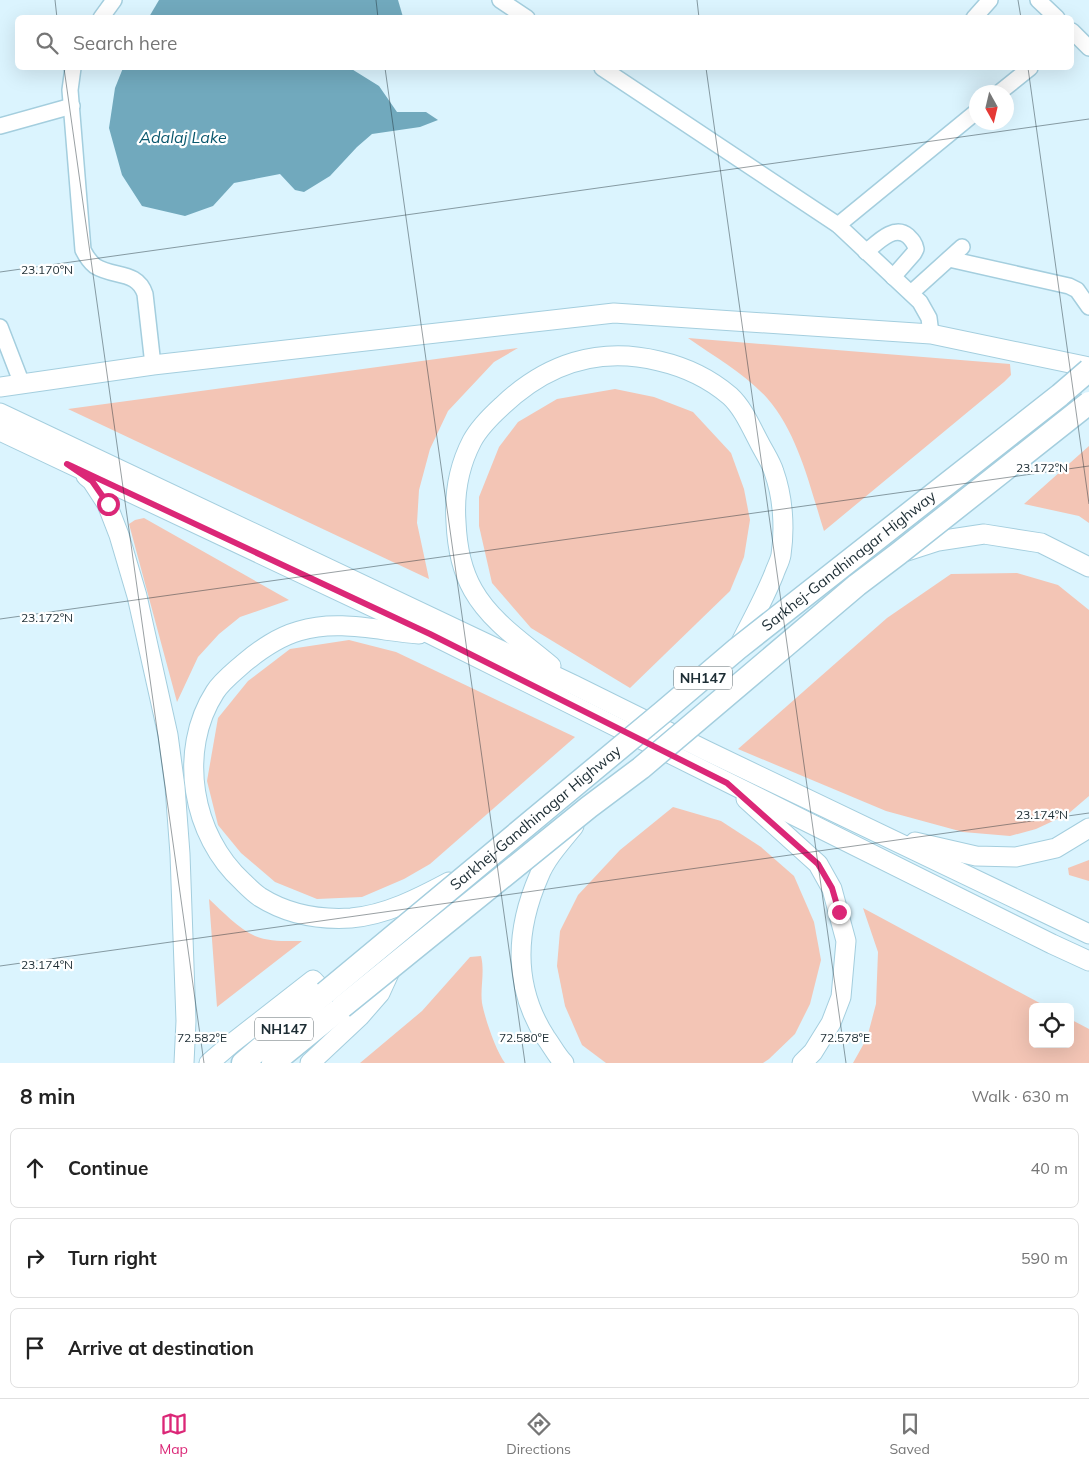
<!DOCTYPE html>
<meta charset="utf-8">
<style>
body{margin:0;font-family:Mulish,sans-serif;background:#f6f6f6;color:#222}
.controls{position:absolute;right:15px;bottom:15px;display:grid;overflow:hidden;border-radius:8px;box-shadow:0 5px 20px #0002}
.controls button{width:45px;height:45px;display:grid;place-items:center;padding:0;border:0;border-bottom:1px solid #e0e0e0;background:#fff;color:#222;font:25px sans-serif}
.compass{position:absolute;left:969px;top:85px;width:45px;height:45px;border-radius:50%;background:#fff;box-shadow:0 5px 20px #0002;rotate:172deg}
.stop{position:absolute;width:15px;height:15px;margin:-11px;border:4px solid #db2777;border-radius:50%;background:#fff}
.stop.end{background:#db2777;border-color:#fff;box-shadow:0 1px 5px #0008}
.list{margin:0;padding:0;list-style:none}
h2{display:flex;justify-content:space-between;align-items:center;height:65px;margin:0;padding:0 20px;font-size:21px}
h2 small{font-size:16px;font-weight:400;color:#767676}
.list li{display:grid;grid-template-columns:32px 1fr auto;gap:15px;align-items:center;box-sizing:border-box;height:80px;margin:0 10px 10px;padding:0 10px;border:1px solid #e0e0e0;border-radius:8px}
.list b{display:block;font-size:19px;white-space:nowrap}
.list em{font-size:16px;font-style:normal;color:#767676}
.icon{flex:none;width:28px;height:28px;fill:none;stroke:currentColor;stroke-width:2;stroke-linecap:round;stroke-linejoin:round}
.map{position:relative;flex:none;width:1089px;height:1063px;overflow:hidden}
.search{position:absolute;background:#fff;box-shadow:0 5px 20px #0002;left:15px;right:15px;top:15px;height:55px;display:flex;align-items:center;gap:12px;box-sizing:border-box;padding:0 18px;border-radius:8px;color:#767676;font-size:19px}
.sheet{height:335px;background:#fff}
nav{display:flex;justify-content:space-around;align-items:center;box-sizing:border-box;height:70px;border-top:1px solid #e0e0e0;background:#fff;font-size:14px;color:#767676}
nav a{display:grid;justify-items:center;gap:2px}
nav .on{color:#db2777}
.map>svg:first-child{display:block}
.green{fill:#f3c5b5}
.water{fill:#71a9bd}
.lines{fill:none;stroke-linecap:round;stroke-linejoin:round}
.minor-casing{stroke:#a4cede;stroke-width:18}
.major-casing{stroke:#a4cede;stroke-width:21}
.highway-casing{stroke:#a4cede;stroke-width:25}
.minor{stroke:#fff;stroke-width:15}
.major{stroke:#fff;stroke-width:19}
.highway{stroke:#fff;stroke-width:22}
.highway-bridge-casing{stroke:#a4cede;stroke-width:25;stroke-linecap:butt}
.highway-bridge{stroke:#fff;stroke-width:22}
.route{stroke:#db2777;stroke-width:6}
.ticks{fill:none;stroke:#1d2d34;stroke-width:1;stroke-opacity:0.45}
.labels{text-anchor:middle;stroke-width:4.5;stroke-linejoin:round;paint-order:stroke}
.shield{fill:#fff;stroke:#616c71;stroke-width:1}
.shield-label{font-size:14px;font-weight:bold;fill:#1d2d34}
.street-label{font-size:15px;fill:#1d2d34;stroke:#fff}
.water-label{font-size:16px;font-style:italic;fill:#0a586e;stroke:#fff}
.ticks-label{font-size:12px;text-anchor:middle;fill:#1d2d34;stroke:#fff;stroke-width:4.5;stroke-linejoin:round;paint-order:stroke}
</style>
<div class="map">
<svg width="1089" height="1063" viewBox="0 0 1089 1063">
<rect width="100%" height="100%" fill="#dbf4fe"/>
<g class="green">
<path d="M688 338 1010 364 1011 375 1004 382 824 531C810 487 798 433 767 398 745 374 715 357 688 338Z"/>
<polygon points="518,348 494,362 448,411 430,449 419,490 417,523 429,579 68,409"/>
<polygon points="615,389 654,397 693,412 731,453 744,489 750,520 744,557 730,591 630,688 531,628 492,583 479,526 479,497 499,447 518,422 557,399"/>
<polygon points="1089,446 1089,523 1079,516 1024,504"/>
<polygon points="144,518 289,600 240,617 219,634 198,657 177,702 129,524 135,520"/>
<polygon points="1017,573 1058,585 1089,610 1089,796 1068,814 1036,829 1010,836 963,832 886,811 738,749 887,618 951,574"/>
<polygon points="349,640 396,652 575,737 430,864 404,879 362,897 317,899 275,882 241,853 218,825 207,781 218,718 248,681 290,649"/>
<polygon points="673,807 721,821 761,847 794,876 814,922 821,960 810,1004 795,1034 769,1059 763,1063 606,1063 582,1045 565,1006 557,966 560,931 578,895 620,850"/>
<polygon points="1089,860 1089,881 1069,875 1068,868"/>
<path d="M209 899C223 912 238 928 255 936 269 942 287 941 302 941L217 1007Z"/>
<polygon points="863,908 1047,1007 1033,1007 1033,1044 1070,1044 1070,1019 1089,1029 1089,1063 853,1063 867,1038 876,1004 878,952"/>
<path d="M481 956C485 972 480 988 482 1003 485 1019 496 1051 505 1063H360L422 1011 470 957Z"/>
</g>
<g class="water">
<polygon points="159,0 398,0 403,17 149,17"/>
<polygon points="123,68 350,68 379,86 397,112 426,112 438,120 420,127 372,134 357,147 330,176 304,192 295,190 280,174 234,183 213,206 185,216 142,206 122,175 109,128 115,88"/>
</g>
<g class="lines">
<g class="minor-casing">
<g id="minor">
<polyline points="500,0 527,18"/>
<polyline points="1038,0 1057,18"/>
<polyline points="101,18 114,0"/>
<polyline points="974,18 990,0"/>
<polyline points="1072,31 1089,48"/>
<path d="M73 68 70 90 83 250C86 256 90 262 95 266 114 278 137 270 145 294L153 365"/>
<polyline points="602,68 838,225 920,302 929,318 931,334"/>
<polyline points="1000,92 1030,68"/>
<polyline points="0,126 72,106"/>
<polyline points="838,225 976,112"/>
<path d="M866 252C877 243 894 224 908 236 912 240 915 243 916 249L914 253 893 277"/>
<polyline points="949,259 1069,286 1077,290 1089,307"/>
<polyline points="911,293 962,247"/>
<polyline points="0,327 22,384"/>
</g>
</g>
<g class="major-casing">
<g id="major">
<polyline points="0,387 153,365 614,313 931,334 1089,367"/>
<polyline points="0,413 574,685 705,750 1089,934"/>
<polyline points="0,431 430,634 1052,944 1089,961"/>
<polyline points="86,476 92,481 107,504 119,535 137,596 168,735 175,787 180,854 186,1021 184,1063"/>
<polyline points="904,552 938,541 984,534 1041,543 1089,567"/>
<path d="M419 634C379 631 338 619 299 631 278 637 261 649 244 663 234 672 222 681 215 692 177 751 192 836 243 882 248 887 254 893 260 897 287 914 319 920 351 918 386 915 419 898 449 882"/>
<path d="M551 666C524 643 491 622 473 590 461 569 457 546 456 522 454 494 459 466 472 441 479 428 491 416 502 406 546 364 599 346 659 361 685 367 709 378 730 396 743 408 751 427 759 442 764 452 771 462 774 472 783 497 785 528 781 555 780 561 776 568 774 574 764 599 751 622 739 646"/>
<polyline points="746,799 818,864 832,889 846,941 841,997 831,1023 813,1052 802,1063"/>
<polyline points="915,842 976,856 1016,857 1056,848 1089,828"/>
<polyline points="209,1063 231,1044 313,980 325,993"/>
<polyline points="310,1063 360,1016 380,993 391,969"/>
<path d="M564 1063C557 1056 552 1046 546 1038 513 987 515 931 539 876 546 858 562 841 574 826"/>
</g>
</g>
<g class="highway-casing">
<g id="highway">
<polyline points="243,1063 325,993"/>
<polyline points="273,1063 342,1007"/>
</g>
</g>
<use href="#minor" class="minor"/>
<use href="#major" class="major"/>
<use href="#highway" class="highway"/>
<g class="highway-bridge-casing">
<g id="highway-bridge">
<path id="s1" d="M325 993 663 712 737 649 1060 395 1089 370"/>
<polyline points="342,1007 589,807 641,768 857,585 898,554 1089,403"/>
</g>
</g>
<use href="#highway-bridge" class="highway-bridge"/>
</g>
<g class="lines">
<polyline class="route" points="108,504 92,481 67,464 430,634 727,783 818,864 832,888 839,912"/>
</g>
<path class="ticks" d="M55 0 57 18M376 0 378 18M697 0 699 18M1018 0 1021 18M64 68 204 1063M385 68 525 1063M706 68 846 1063M1028 68 1089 504M0 272 1089 119M0 619 1089 466M0 966 1089 813"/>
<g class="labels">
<g class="shield">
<rect x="674" y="666.5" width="58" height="23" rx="4"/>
<rect x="255" y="1017.5" width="58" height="23" rx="4"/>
</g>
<g class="shield-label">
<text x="703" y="683">NH147</text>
<text x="284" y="1034">NH147</text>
</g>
<g class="street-label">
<text dy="5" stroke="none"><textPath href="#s1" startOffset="679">Sarkhej-Gandhinagar Highway</textPath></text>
<text dy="5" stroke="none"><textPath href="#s1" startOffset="274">Sarkhej-Gandhinagar Highway</textPath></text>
</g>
<g class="water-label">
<text x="183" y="143">Adalaj Lake</text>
</g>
</g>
<g class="ticks-label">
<text x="47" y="274">23.170°N</text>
<text x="1042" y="472">23.172°N</text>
<text x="47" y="622">23.172°N</text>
<text x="1042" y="819">23.174°N</text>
<text x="47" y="969">23.174°N</text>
<text x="202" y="1042">72.582°E</text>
<text x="524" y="1042">72.580°E</text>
<text x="845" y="1042">72.578°E</text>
</g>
</svg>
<div class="controls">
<button><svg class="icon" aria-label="locate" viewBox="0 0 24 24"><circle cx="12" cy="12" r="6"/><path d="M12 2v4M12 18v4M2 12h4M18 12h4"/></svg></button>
</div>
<svg class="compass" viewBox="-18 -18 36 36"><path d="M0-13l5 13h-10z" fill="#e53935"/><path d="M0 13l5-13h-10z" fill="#767676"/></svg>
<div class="stop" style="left:108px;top:504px"></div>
<div class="stop end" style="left:839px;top:912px"></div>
<div class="search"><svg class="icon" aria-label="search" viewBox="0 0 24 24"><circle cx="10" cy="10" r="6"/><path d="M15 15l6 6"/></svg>Search here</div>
</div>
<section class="sheet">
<h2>8 min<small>Walk · 630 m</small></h2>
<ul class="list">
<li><svg class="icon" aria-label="ahead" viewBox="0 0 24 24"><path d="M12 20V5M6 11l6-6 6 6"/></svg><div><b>Continue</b></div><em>40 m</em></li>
<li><svg class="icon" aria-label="right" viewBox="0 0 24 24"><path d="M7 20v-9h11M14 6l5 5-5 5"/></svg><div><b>Turn right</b></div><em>590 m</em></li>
<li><svg class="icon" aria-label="arrive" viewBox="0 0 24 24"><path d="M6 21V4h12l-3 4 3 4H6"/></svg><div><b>Arrive at destination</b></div></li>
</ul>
</section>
<nav>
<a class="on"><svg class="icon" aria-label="map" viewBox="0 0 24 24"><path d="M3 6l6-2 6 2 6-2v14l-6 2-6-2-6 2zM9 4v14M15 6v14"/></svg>Map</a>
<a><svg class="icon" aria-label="directions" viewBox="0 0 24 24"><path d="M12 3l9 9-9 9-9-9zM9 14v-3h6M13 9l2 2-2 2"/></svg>Directions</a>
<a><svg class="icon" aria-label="saved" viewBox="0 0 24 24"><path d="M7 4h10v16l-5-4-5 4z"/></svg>Saved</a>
</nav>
